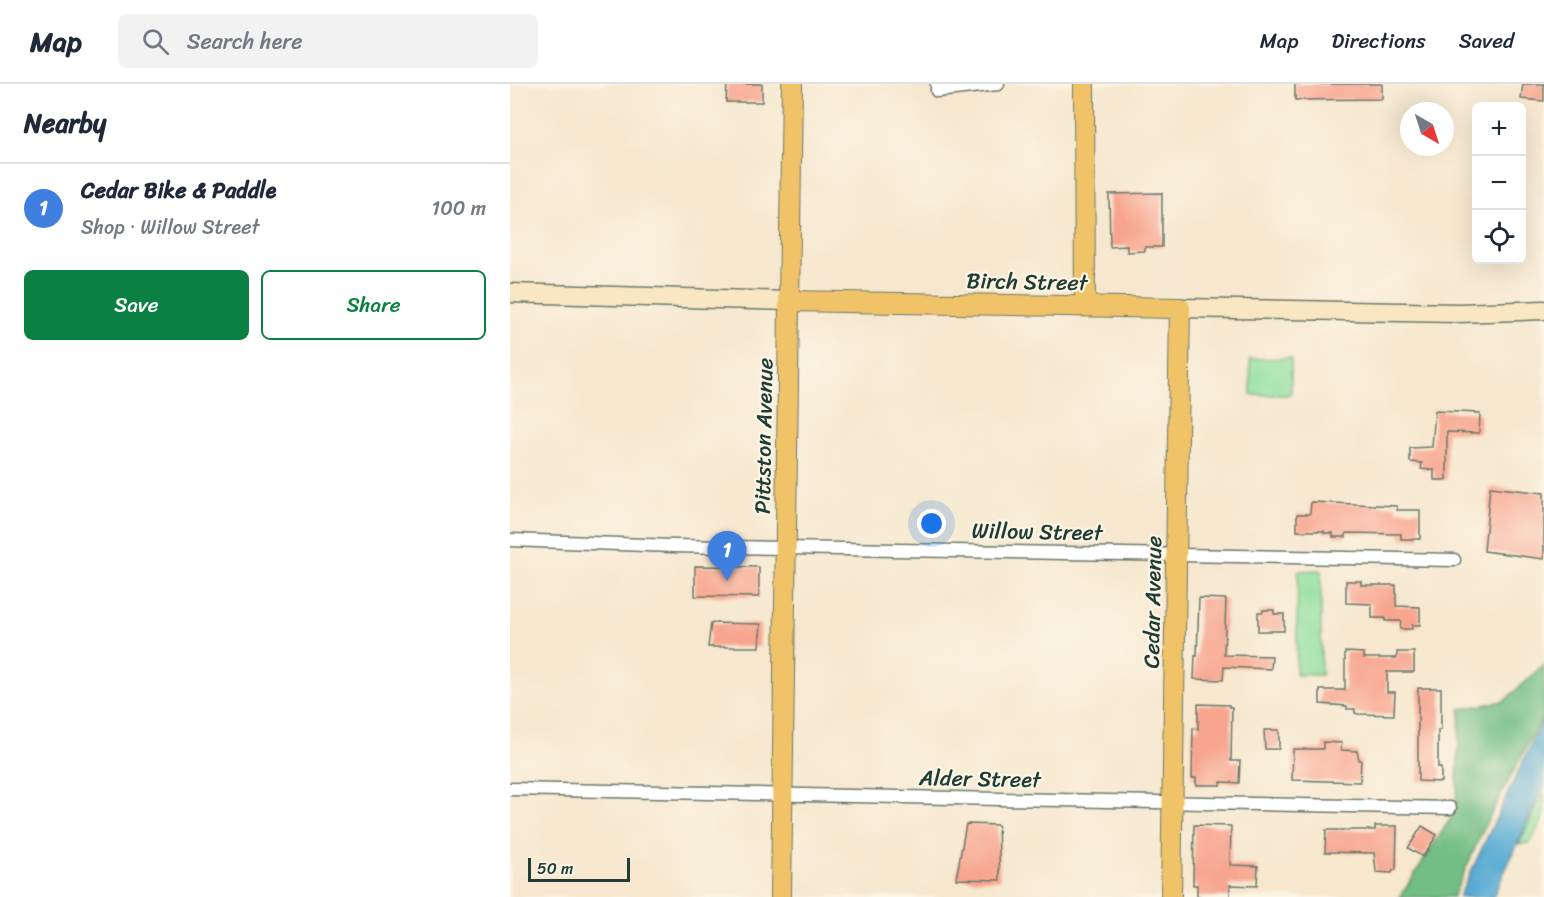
<!DOCTYPE html>
<meta charset="utf-8">
<style>
body{margin:0;font-family:Sriracha,sans-serif;background:#f2f2f3;color:#1f2937}
.controls{position:absolute;right:18px;top:18px;display:grid;overflow:hidden;border-radius:9px;box-shadow:0 6px 24px #0002}
.controls button{width:54px;height:54px;display:grid;place-items:center;padding:0;border:0;border-bottom:2px solid #e0e1e3;background:#fff;color:#1f2937;font:30px sans-serif}
.compass{position:absolute;left:890px;top:18px;width:54px;height:54px;border-radius:50%;background:#fff;box-shadow:0 6px 24px #0002;rotate:141deg}
.scale{position:absolute;left:18px;bottom:15px;width:102px;box-sizing:border-box;padding-left:6px;border:3px solid #1f3d34;border-top:0;font-size:16px;line-height:21px;white-space:nowrap;color:#1f3d34;-webkit-text-stroke:4px #fcf5e5;paint-order:stroke}
.you{position:absolute;left:422px;top:440px;width:21px;height:21px;margin:-15px;border:4px solid #fff;border-radius:50%;background:#1a73e8;box-shadow:0 0 0 9px #1a73e833}
.badge{display:grid;place-items:center;width:39px;height:39px;border-radius:50%;background:#0b8043;color:#fff;font-size:20px;font-weight:700}
.pin{position:absolute;translate:-50% -50px;filter:drop-shadow(0 2px 3px #0008)}
.pin::after{content:'';position:absolute;top:32px;width:21px;height:18px;background:inherit;clip-path:polygon(0 0,100% 0,50% 100%)}
.list{margin:0;padding:0;list-style:none}
h2{display:flex;justify-content:space-between;align-items:center;height:78px;margin:0;padding:0 24px;font-size:26px}
h2 small{font-size:20px;font-weight:400;color:#747a83}
.list li{display:grid;grid-template-columns:39px 1fr auto;gap:18px;align-items:center;box-sizing:border-box;height:90px;padding:0 24px;border-top:2px solid #e0e1e3}
.list b{display:block;font-size:22px;white-space:nowrap}
.list p{margin:0;font-size:20px;white-space:nowrap;color:#747a83}
.list em{font-size:20px;font-style:normal;color:#747a83}
.actions{display:flex;gap:12px;padding:18px 24px}
.actions a{flex:1;padding:14px 0;border:2px solid #0b8043;border-radius:9px;text-align:center;font-size:21px;color:#0b8043}
.actions .main{background:#0b8043;color:#fff}
.icon{flex:none;width:33px;height:33px;fill:none;stroke:currentColor;stroke-width:2;stroke-linecap:round;stroke-linejoin:round}
.map{position:relative;flex:none;width:1034px;height:813px;overflow:hidden}
header{display:flex;align-items:center;gap:36px;box-sizing:border-box;height:84px;padding:0 30px;background:#fff;border-bottom:2px solid #e0e1e3}
header strong{font-size:28px}
nav{display:flex;gap:33px;margin-inline-start:auto;font-size:21px}
.search{width:420px;height:54px;background:#f2f2f3;display:flex;align-items:center;gap:15px;box-sizing:border-box;padding:0 21px;border-radius:9px;color:#747a83;font-size:22px}
main{display:flex}
aside{flex:1;background:#fff}
.map>svg:first-child{display:block}
.green{fill:#8fdf9e;stroke:#578e69;stroke-width:1.5}
.forest{fill:#73be85;stroke:#497e5c;stroke-width:1.5}
.water{fill:#59abd4;stroke:#3c7484;stroke-width:1.5}
.building{fill:#f7a58f}
.lines{fill:none;stroke-linecap:round;stroke-linejoin:round}
.street-casing{stroke:#6a786a;stroke-width:15}
.secondary-casing{stroke:#6a786a;stroke-width:21}
.primary-casing{stroke:#6a786a;stroke-width:22}
.street{stroke:#fff;stroke-width:12}
.secondary{stroke:#f9e7c3;stroke-width:18}
.primary{stroke:#f1c369;stroke-width:20}
.labels{text-anchor:middle;stroke-width:4.5;stroke-linejoin:round;paint-order:stroke}
.street-label{font-size:22px;fill:#1f3d34;stroke:#fcf5e5}
</style>
<header>
<strong>Map</strong>
<div class="search"><svg class="icon" aria-label="search" viewBox="0 0 24 24"><circle cx="10" cy="10" r="6"/><path d="M15 15l6 6"/></svg>Search here</div>
<nav><a>Map</a><a>Directions</a><a>Saved</a></nav>
</header>
<main>
<aside>
<h2>Nearby<small></small></h2>
<ul class="list">
<li><span class="badge" style="background:#3f7fe0">1</span><div><b>Cedar Bike &amp; Paddle</b><p>Shop · Willow Street</p></div><em>100 m</em></li>
</ul>
<div class="actions"><a class="main">Save</a><a>Share</a></div>
</aside>
<div class="map">
<svg width="1034" height="813" viewBox="0 0 1034 813">
<rect width="100%" height="100%" fill="#fcf5e5"/>
<filter id="ink" filterUnits="userSpaceOnUse"><feTurbulence type="fractalNoise" baseFrequency=".0167" numOctaves="2"/><feDisplacementMap in="SourceGraphic" scale="12" xChannelSelector="R" yChannelSelector="G"/><feConvolveMatrix kernelMatrix="1 2 1 2 8 2 1 2 1" color-interpolation-filters="sRGB"/></filter>
<filter id="wash" filterUnits="userSpaceOnUse"><feTurbulence type="fractalNoise" baseFrequency=".008" numOctaves="4" result="noise"/><feDisplacementMap in="SourceGraphic" scale="24" xChannelSelector="R" yChannelSelector="G"/><feGaussianBlur stdDeviation="1.35" result="paint"/><feColorMatrix in="noise" values="0 0 0 0 0 0 0 0 0 0 0 0 0 0 0 0 0 1.4 0 .05"/><feComposite in="paint" operator="in"/></filter>
<g filter="url(#wash)">
<rect width="100%" height="100%" fill="#f6e7ce"/>
<g class="green">
<polygon points="781,274 781,311 741,311 740,275"/>
<polygon points="811,486 811,591 786,591 788,487"/>
<polygon points="1034,708 1034,733 1020,759 1009,760"/>
</g>
<polygon class="forest" points="1034,581 1034,630 977,737 943,813 890,813 946,726 950,625 994,617"/>
<polygon class="water" points="1034,633 1034,702 983,813 949,813"/>
<g id="blocks">
<g class="building">
<polygon points="217,0 252,0 252,18 216,18"/>
<polygon points="785,0 872,0 872,15 785,16"/>
<polygon points="1013,0 1034,0 1034,17 1011,15"/>
<polygon points="652,109 652,163 635,163 635,167 617,168 617,162 600,163 599,110"/>
<polygon points="925,327 970,329 969,349 937,348 937,396 924,396 924,386 911,385 912,379 900,378 900,364 922,363"/>
<polygon points="980,403 1034,409 1034,475 974,467"/>
<polygon points="801,418 887,422 887,426 910,426 910,455 891,455 891,450 836,449 836,453 823,453 823,449 814,449 814,447 787,447 787,430 800,430"/>
<polygon points="185,482 249,483 249,513 185,512"/>
<polygon points="836,497 851,497 851,501 886,501 886,522 910,523 910,541 902,541 902,545 890,545 891,537 875,537 875,534 862,534 862,520 836,519"/>
<polygon points="689,514 716,515 714,571 762,572 761,585 714,583 713,596 684,595 685,571 687,572"/>
<polygon points="753,526 764,526 764,530 774,530 774,547 748,547 748,528 753,528"/>
<polygon points="201,539 251,540 249,563 198,563"/>
<polygon points="835,568 854,569 854,574 887,574 887,568 904,568 904,588 877,588 877,608 885,608 884,631 848,630 845,629 845,625 837,625 837,622 810,620 810,606 835,606"/>
<polygon points="908,604 931,604 931,646 928,646 928,684 931,684 931,698 908,697"/>
<polygon points="688,620 719,621 719,623 722,623 721,677 730,677 729,699 711,698 710,701 686,701 686,694 682,694 683,644 688,645"/>
<polygon points="754,646 769,646 769,665 755,665"/>
<polygon points="813,658 832,659 831,666 847,667 849,676 851,676 850,698 782,696 783,665 813,665"/>
<polygon points="456,740 488,741 490,796 446,795"/>
<polygon points="684,741 721,742 720,781 748,782 747,802 720,801 720,813 687,813 687,801 683,801"/>
<polygon points="865,742 887,742 886,786 883,786 882,789 866,788 864,769 815,768 816,746 865,746"/>
<polygon points="912,742 927,751 913,773 898,764"/>
</g>
</g>
</g>
<g filter="url(#ink)">
<use href="#blocks" fill-opacity="0" stroke="#6a786a" stroke-width="1.5"/>
<g class="lines">
<g class="street-casing">
<g id="street">
<polyline points="427,0 427,7 488,0"/>
<polyline points="0,456 163,462 944,476"/>
<polyline points="0,705 940,724"/>
</g>
</g>
<g class="secondary-casing">
<g id="secondary">
<polyline points="0,209 279,217"/>
<polyline points="670,224 948,229 1034,226"/>
</g>
</g>
<g class="primary-casing">
<g id="primary">
<polyline points="574,0 575,222"/>
<polyline points="279,217 670,224 661,813"/>
<polyline points="271,813 282,0"/>
</g>
</g>
<use href="#street" class="street"/>
<use href="#secondary" class="secondary"/>
<use href="#primary" class="primary"/>
</g>
</g>
<g class="labels">
<g class="street-label">
<text transform="translate(517 197) rotate(1)" y="8">Birch Street</text>
<text transform="translate(253 352) rotate(-89)" y="8">Pittston Avenue</text>
<text transform="translate(527 447) rotate(1)" y="8">Willow Street</text>
<text transform="translate(642 518) rotate(-89)" y="8">Cedar Avenue</text>
<text transform="translate(470 694) rotate(1)" y="8">Alder Street</text>
</g>
</g>
</svg>
<div class="controls">
<button>+</button>
<button>−</button>
<button><svg class="icon" aria-label="locate" viewBox="0 0 24 24"><circle cx="12" cy="12" r="6"/><path d="M12 2v4M12 18v4M2 12h4M18 12h4"/></svg></button>
</div>
<svg class="compass" viewBox="-18 -18 36 36"><path d="M0-13l5 13h-10z" fill="#e53935"/><path d="M0 13l5-13h-10z" fill="#747a83"/></svg>
<div class="scale">50 m</div>
<div class="you"></div>
<div class="pin badge" style="left:217px;top:497px;background:#3f7fe0">1</div>
</div>
</main>
